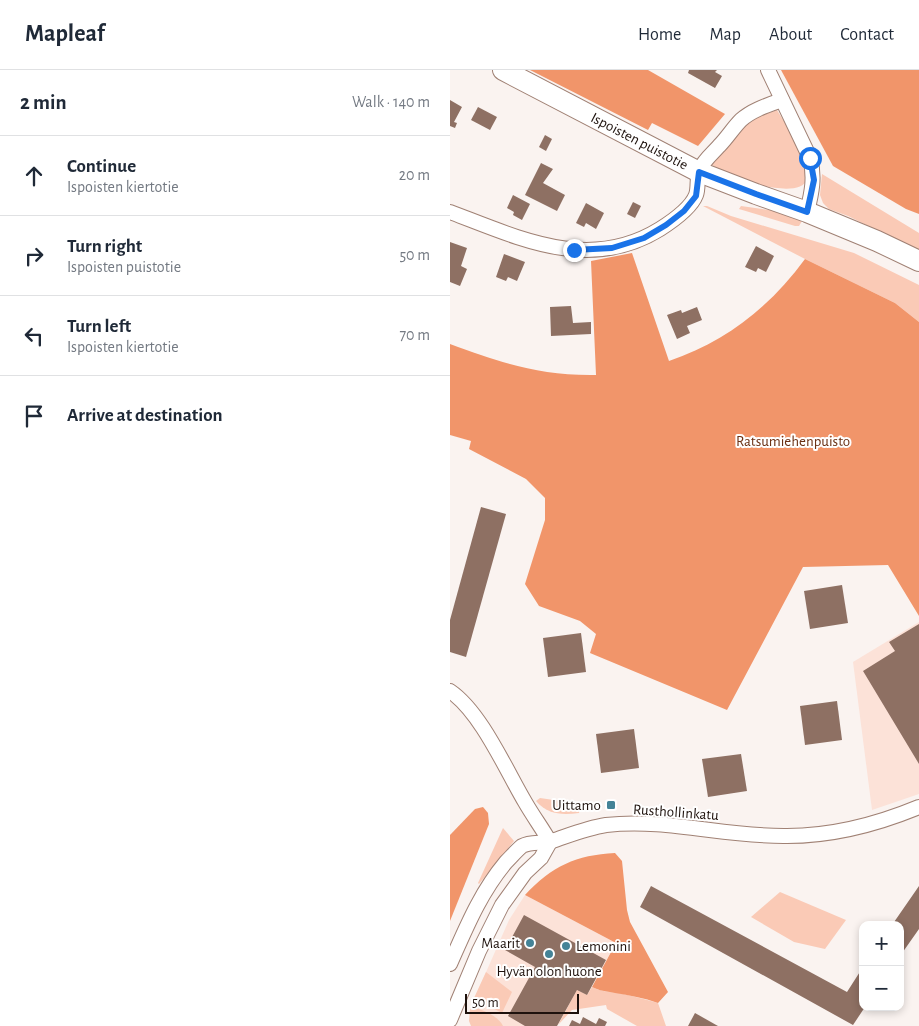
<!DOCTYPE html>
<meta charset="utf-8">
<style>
body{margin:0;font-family:"Alegreya Sans",sans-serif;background:#f2f2f3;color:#1f2937}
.controls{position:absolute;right:15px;bottom:15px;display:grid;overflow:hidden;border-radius:10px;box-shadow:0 2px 8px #0003}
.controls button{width:45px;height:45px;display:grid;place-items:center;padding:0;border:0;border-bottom:1px solid #e0e1e3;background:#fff;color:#1f2937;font:25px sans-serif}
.scale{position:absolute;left:15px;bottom:12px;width:114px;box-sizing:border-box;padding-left:5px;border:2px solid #1d110c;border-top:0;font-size:14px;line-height:18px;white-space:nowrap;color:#1d110c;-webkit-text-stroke:4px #fff;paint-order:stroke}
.stop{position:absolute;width:15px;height:15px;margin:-11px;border:4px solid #1a73e8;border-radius:50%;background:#fff}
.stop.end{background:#1a73e8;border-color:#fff;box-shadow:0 1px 5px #0008}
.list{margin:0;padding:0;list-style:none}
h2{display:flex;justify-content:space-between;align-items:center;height:65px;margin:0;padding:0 20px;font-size:21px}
h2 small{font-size:16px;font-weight:400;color:#747a83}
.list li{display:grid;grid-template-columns:32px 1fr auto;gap:15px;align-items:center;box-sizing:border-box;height:80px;padding:0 20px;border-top:1px solid #e0e1e3}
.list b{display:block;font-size:19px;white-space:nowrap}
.list p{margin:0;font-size:16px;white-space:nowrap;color:#747a83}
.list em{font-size:16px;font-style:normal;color:#747a83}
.icon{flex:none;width:28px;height:28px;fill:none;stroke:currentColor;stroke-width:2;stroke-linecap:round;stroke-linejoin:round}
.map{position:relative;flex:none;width:469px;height:956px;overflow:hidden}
header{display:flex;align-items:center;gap:30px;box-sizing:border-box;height:70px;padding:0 25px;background:#fff;border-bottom:1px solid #e0e1e3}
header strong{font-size:24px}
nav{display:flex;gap:28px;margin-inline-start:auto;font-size:18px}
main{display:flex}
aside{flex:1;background:#fff}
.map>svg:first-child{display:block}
.built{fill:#fce2d8}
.green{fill:#facab6}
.forest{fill:#f1956a}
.building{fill:#8e7063}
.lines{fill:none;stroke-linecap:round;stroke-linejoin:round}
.minor-casing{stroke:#a08174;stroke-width:16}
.secondary-casing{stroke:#a08174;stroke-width:22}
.minor{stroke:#fff;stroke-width:14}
.secondary{stroke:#fff;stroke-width:20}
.route{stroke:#1a73e8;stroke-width:6}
.poi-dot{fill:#448397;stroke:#fff;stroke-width:2}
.labels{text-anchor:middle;stroke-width:4;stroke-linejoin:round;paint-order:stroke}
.street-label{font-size:15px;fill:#1d110c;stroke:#fff}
.park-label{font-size:15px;fill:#6b3013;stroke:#fff}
.poi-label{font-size:15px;fill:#1d110c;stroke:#fff;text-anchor:end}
</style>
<header>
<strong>Mapleaf</strong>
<nav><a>Home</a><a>Map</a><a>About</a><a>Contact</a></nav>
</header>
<main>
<aside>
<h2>2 min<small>Walk · 140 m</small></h2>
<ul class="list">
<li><svg class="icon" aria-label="ahead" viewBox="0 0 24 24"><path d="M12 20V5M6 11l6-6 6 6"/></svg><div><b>Continue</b><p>Ispoisten kiertotie</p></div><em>20 m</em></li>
<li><svg class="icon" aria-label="right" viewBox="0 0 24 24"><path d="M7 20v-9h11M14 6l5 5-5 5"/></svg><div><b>Turn right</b><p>Ispoisten puistotie</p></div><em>50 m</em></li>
<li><svg class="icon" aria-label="left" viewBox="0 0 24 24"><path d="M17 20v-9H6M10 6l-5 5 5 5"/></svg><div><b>Turn left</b><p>Ispoisten kiertotie</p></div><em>70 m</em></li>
<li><svg class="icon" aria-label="arrive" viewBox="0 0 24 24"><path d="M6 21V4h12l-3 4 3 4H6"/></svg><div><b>Arrive at destination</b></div></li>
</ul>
</aside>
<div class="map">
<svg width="469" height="956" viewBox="0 0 469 956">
<rect width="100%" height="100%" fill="#faf3f0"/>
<g class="built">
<polygon points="469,552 469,724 422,740 403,592"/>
<polygon points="75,825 166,873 129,939 119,934 107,956 23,956 19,943 22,934 59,850"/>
</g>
<g class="green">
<path d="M327 40C336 55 362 93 357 109 352 128 302 114 289 109 279 106 268 99 259 93L297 51Z"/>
<polygon points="372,104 469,163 469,181 398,146 379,139 373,133 370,125"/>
<polygon points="253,136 257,136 281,146 404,183 469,215 469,252 445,233 355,189"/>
<polygon points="291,136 327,141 351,149 352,151 349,156 345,156 289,139"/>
<path d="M90 728 131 734 129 743C112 745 98 745 86 731Z"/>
<polygon points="53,758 64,771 29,814 28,813"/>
<polygon points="330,822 396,850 375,879 344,872 301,847"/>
<polygon points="36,902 62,922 52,943 24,928"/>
<path d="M142 917C151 922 158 921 169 923 182 926 195 929 208 933L216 956H187L157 939 156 935 122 940 108 955 127 920 137 925Z"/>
<path d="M23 938C33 939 49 947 53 956H21L19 951 20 939Z"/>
</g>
<g class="forest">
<polygon points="80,0 198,0 275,44 248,76 202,53 198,60"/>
<polygon points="331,0 469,0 469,144 456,139 383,96"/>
<path d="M182 183 219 291C275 272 320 237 355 189L445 233 469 252V546L438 495 353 497 277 640 140 583 146 564 130 551 89 536 75 514 95 450V428L76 409 19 379 21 371 0 365V274C52 293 90 306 146 305L141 191Z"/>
<polygon points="33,737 38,743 39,754 0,851 0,765 25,739"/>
<path d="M165 783 172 791 177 840 180 852 218 922 208 933C194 928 179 925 165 923 155 921 150 921 142 917L166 873 75 825C102 796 126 785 165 783Z"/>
</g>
<g class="building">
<polygon points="239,0 267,0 265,2 272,6 265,18 238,3"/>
<polygon points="0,30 12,37 4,52 7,53 5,58 0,56"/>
<polygon points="28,37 47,47 40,60 21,50"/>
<polygon points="95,65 102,69 96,81 89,77"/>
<polygon points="91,93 103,99 93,113 115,125 107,141 75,125"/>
<polygon points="63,125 80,134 72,150 63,145 64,142 57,138"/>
<polygon points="183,132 191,136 185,148 177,144"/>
<polygon points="136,133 154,143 146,159 136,153 134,157 126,153"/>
<polygon points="0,172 17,178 11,196 17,199 10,216 0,212"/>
<polygon points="306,176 324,186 316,202 308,198 306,202 295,197"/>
<polygon points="54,184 75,192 67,211 58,207 56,211 46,207"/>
<polygon points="121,236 123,253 141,252 141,264 101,266 100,237"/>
<polygon points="247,237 252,250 237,256 240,263 227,269 217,245 231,240 232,243"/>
<polygon points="31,437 56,444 16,587 0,582 0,550"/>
<polygon points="392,515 398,553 360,559 354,521"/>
<polygon points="469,554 469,694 413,601 445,581 439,572"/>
<polygon points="131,563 136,602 98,607 93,568"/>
<polygon points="387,631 392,670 355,675 350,636"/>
<polygon points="184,659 189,698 151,703 146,664"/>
<polygon points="291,684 297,721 258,727 252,689"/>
<polygon points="201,816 397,922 413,897 413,937 415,937 403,955 190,837"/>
<polygon points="469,816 469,859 450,886 450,855 442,855"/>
<polygon points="74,845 156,890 137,925 127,920 107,956 75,956 58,946 85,897 55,880"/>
<polygon points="245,943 268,956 238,956"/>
<polygon points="133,947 146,954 149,948 157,952 155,956 119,956 122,950 130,954"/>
</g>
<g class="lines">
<g class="minor-casing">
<g id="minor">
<path d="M318 0 360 88C365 107 362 122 357 142"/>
<path d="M0 142C69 168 139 203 210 159 221 152 241 138 246 125 249 117 246 107 250 99 255 89 262 84 269 76 277 68 283 58 291 50 302 40 318 35 332 30"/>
<path d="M0 621C31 642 56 700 75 732 83 746 92 758 100 772"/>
<path d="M0 894C16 858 30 823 56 792 61 787 67 780 72 776 81 771 92 774 102 771 120 765 137 758 156 755 216 748 276 767 337 766 381 766 428 754 469 737"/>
<polyline points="0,950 29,881 52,835 75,803 91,788 100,772"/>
</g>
</g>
<g class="secondary-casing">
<g id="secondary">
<path id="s1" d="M53 0 249 102 306 124 357 142 427 171 469 191"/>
</g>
</g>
<use href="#minor" class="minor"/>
<use href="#secondary" class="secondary"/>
</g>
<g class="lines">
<polyline class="route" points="124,180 162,178 194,168 216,155 234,141 246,126 249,102 306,124 357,142 364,110 360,88"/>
</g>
<g class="poi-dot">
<rect x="156" y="730" width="10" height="10" rx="2.5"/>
<circle cx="80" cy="873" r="5"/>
<circle cx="116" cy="876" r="5"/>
<circle cx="99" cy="884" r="5"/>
</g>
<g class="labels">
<g class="street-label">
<text dy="5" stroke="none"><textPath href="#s1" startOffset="154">Ispoisten puistotie</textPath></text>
<text transform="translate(226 742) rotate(4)" y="5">Rusthollinkatu</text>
</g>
<g class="park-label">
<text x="343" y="376">Ratsumiehenpuisto</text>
</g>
<g class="poi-label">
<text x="151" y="740">Uittamo</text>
<text x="70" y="878">Maarit</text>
<text x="126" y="881" text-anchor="start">Lemonini</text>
<text x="99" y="906" text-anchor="middle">Hyvän olon huone</text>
</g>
</g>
</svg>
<div class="controls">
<button>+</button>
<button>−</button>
</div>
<div class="scale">50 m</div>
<div class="stop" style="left:360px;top:88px"></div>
<div class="stop end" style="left:124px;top:180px"></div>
</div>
</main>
